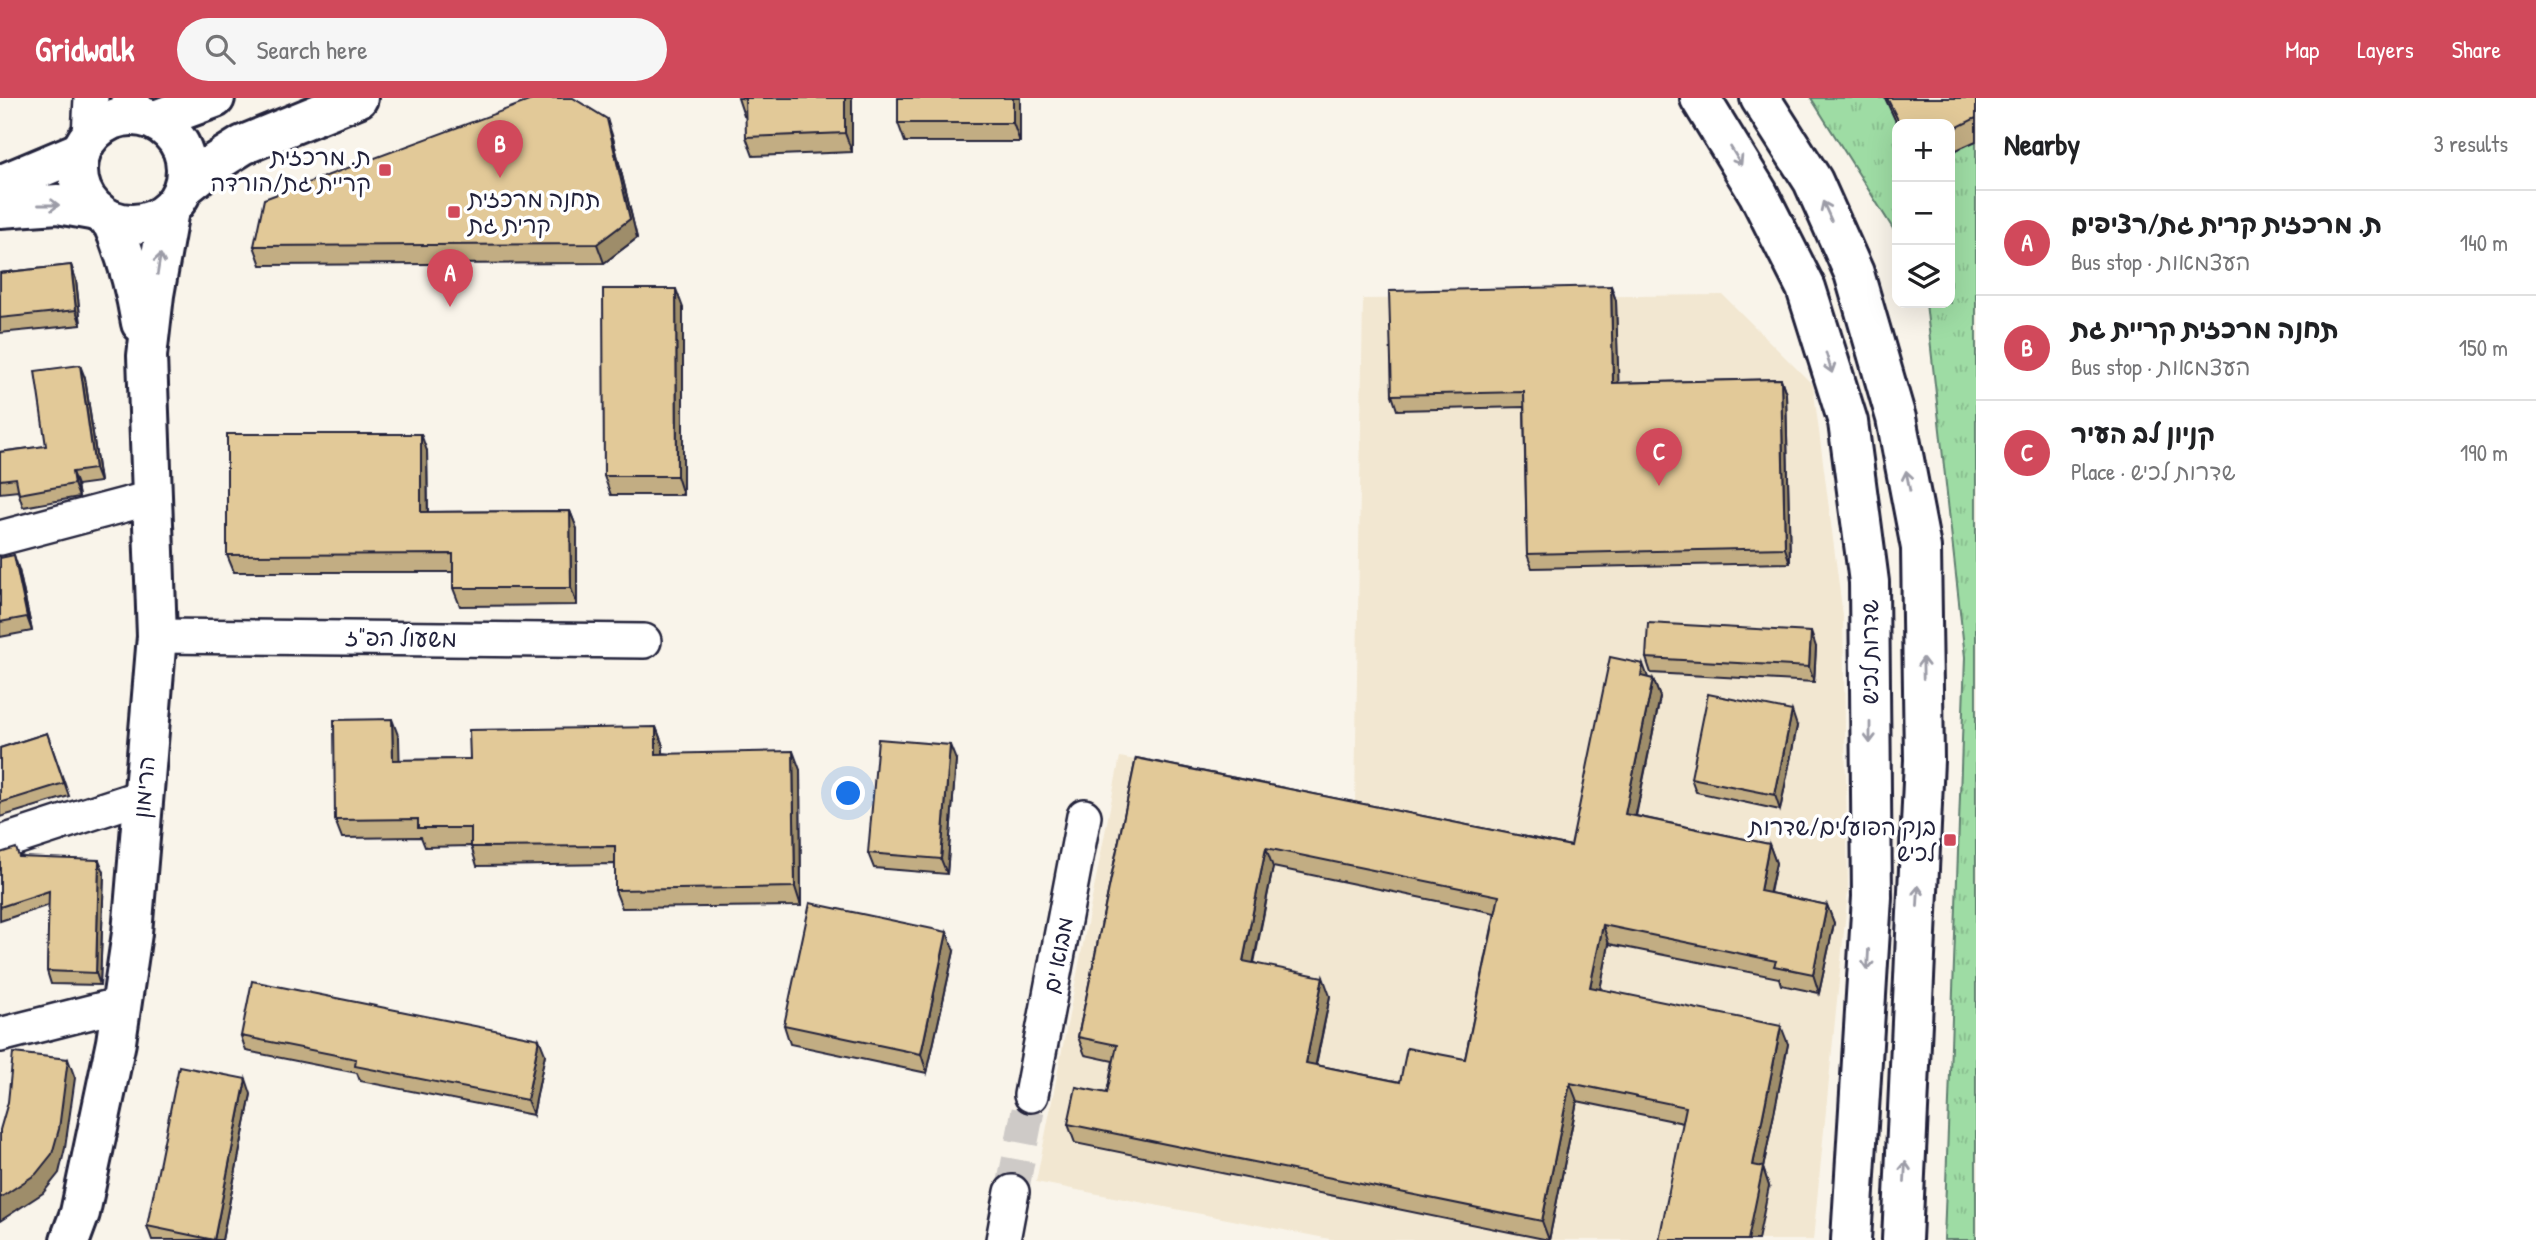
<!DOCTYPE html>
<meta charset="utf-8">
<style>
body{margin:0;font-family:"Patrick Hand","Playpen Sans Hebrew",sans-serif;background:#f6f6f6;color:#202124}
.controls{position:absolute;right:21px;top:21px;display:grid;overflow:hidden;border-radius:14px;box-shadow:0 7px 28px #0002}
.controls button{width:63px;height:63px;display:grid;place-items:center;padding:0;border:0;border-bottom:2px solid #e0e0e0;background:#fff;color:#202124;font:35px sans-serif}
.you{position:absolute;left:849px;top:696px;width:24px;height:24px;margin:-18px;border:5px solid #fff;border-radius:50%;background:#1a73e8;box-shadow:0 0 0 10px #1a73e833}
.badge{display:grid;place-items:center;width:46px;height:46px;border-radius:50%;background:#d1495b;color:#fff;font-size:23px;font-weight:700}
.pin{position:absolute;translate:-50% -58px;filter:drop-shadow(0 2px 4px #0008)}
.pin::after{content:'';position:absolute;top:37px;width:24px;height:21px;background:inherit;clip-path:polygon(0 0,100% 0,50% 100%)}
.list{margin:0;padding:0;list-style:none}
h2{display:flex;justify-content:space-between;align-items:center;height:91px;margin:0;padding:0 28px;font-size:30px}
h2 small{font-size:23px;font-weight:400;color:#757577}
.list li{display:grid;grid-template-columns:46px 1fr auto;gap:21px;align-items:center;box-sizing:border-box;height:105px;padding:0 28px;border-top:2px solid #e0e0e0}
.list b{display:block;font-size:26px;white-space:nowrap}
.list p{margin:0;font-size:23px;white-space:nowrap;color:#757577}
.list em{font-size:23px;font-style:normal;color:#757577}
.icon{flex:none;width:38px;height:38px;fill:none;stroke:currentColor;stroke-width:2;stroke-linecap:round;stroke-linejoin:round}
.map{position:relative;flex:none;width:1976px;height:1142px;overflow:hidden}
header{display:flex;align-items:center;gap:42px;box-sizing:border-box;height:98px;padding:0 35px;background:#d1495b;color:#fff}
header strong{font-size:33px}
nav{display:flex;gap:38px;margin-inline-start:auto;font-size:24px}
.search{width:490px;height:63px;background:#f6f6f6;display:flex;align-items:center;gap:18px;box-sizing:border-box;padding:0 24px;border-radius:38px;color:#757577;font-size:26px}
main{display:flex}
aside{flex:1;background:#fff}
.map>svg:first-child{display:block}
.built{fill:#f2e7d1}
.grass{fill:url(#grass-tufts);stroke:#607f70;stroke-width:2}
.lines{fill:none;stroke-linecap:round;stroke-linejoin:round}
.minor-tunnel{stroke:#cecac7;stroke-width:33;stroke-dasharray:33 17;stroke-linecap:butt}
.minor-casing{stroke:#22223b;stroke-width:38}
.tertiary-casing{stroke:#22223b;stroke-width:44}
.secondary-casing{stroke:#22223b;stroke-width:44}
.minor{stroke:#fff;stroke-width:33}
.tertiary{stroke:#fff;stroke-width:38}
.secondary{stroke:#fff;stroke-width:38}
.wall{fill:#c2ad83;stroke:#22223b;stroke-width:2;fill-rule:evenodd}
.shaded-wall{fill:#9e8d6a;stroke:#22223b;stroke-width:2}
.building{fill:#e2c998;stroke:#22223b;stroke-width:2;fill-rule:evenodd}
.oneway{stroke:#9c9ca7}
.poi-dot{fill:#d1495b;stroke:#fff;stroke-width:2.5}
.labels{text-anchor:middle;stroke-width:7;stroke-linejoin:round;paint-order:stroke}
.poi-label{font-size:23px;fill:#22223b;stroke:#fff;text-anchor:end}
.street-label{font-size:23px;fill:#22223b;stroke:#fff}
</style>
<header>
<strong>Gridwalk</strong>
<div class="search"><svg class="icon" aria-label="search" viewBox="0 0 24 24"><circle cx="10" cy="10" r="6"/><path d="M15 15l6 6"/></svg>Search here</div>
<nav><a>Map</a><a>Layers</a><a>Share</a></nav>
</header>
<main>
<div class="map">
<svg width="1976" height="1142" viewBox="0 0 1976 1142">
<defs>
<pattern id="grass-tufts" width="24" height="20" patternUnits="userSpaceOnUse" patternTransform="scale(1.75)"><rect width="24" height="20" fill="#9edca4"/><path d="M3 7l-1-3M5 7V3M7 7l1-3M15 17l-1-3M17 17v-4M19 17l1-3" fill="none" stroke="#88bc8e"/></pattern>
</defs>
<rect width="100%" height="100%" fill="#f9f4ea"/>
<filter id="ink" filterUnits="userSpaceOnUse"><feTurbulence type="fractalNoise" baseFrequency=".0143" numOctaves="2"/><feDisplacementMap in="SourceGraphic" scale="14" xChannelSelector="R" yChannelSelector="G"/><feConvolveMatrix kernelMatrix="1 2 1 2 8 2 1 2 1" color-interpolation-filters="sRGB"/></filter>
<g filter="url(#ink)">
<polygon class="built" points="1723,197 1813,287 1843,518 1848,793 1813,1142 1335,1142 1036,1084 1120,659 1355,706 1363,201"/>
<polygon class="grass" points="1811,0 1976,0 1976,1142 1944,1142 1965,559 1926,205 1950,205 1950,26 1897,26 1897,137"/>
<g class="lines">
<polyline class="minor-tunnel" points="1012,1094 1031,997"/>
<g class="minor-casing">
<g id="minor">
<polyline points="129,0 142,18"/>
<polyline points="89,38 91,0"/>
<polyline points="0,440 151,400"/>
<polyline points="157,538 644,543"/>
<polyline points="0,745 144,698"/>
<polyline points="0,937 122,906"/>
<polyline points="1031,997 1084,718"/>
<polyline points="1003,1142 1012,1094"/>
</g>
</g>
<g class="tertiary-casing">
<g id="tertiary">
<circle cx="132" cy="72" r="54"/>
<polyline points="155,22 215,0"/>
<polyline points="0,87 81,53"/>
<polyline points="184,89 213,66 243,47 358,0"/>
<polyline points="0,110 58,106 97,113"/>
<path d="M111 122C126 155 135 189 141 225"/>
<polyline points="70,1142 80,1115 116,944 132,835 157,538 147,258 154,197 169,112"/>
</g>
</g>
<g class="secondary-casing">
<g id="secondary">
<polyline points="1700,0 1758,95 1806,190 1848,324 1869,484 1872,799 1851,1142"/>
<polyline points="1760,0 1813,83 1854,175 1896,320 1921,450 1924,662 1902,1142"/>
</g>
</g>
<use href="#minor" class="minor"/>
<use href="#tertiary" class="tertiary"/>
<use href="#secondary" class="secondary"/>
</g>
<g class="wall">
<polygon points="738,0 852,0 852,54 753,58 746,39 746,19 744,18"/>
<polygon points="1020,0 1020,44 905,44 898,25"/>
<polygon points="1885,0 1976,0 1976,43 1950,55 1950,26 1897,26"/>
<polygon points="613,40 637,140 604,165 261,167 254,148"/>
<polygon points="71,167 76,182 81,227 0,235 0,175"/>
<polygon points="1611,188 1616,203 1618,285 1781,281 1786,296 1790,465 1532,470 1527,456 1524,309 1397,312 1392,297"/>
<polygon points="683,210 683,397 611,397 604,378"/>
<polygon points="85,280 100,384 77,387 79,399 23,409 18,393 0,395 0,354 46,348"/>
<polygon points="427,353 428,414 570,413 577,431 577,507 460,508 453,490 453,474 234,474 227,457"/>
<polygon points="0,460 19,472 32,533 0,539"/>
<polygon points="1816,549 1814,584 1651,575 1646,560"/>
<path d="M1648 580 1653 581 1660 599 1636 718 1769 746 1776 765 1770 795 1827 807 1834 825 1819 895 1781 887 1779 880 1609 846 1600 891 1788 946 1763 1070 1769 1088 1683 1025 1577 1003 1549 1142 1075 1045 1068 1026 1107 995 1113 963 1085 957 1078 939 1136 660 1571 748ZM1273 769 1495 815 1465 961 1400 984 1316 967 1330 898 1254 865Z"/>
<polygon points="1797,628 1780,712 1696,694 1691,680"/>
<polygon points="656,629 663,648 663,655 800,672 801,808 622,810 615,792 615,766 477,768 471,748 425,749 421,739 342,740 335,722 399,640 399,662 470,661"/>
<polygon points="47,635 69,698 0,719 0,650"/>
<polygon points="956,662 947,776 874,770 868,755"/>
<polygon points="0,755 104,774 100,887 51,886 47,873 49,807 0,823"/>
<polygon points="954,853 927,975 790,946 784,927"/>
<polygon points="241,938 545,956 533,1017 360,983 357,975 246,953"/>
<polygon points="251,996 222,1142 152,1142 147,1128"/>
</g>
<g class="shaded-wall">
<polygon points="845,0 852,0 852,54 845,35"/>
<polygon points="1013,0 1020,0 1020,44 1013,25"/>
<polygon points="607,21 613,40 637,140 604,165 597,146"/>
<polygon points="71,167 76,182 81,227 76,212"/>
<polygon points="1611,188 1616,203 1619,300 1613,285"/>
<polygon points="676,191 683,210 683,397 677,378"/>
<polygon points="80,267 85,280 100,384 95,371"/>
<polygon points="1781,281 1786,296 1790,465 1785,450"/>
<polygon points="421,336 427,353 428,432 421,414"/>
<polygon points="72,374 77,387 79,399 74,386"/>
<polygon points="570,413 577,431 577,507 571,490"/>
<polygon points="14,457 19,472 32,533 27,519"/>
<polygon points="1811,534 1816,549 1814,584 1809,569"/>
<polygon points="1643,566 1650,585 1641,578"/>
<polygon points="1653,581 1660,599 1632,735 1625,716"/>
<polygon points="1792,613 1797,628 1780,712 1775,697"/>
<polygon points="392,621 399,640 400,681 393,662"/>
<polygon points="656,629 663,648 663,674 656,656"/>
<polygon points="950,647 956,662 947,776 941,761"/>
<polygon points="793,653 800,672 801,808 795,789"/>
<polygon points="1769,746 1776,765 1766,811 1760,793"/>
<polygon points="1266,750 1273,769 1250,881 1243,863"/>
<polygon points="99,762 104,774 100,887 96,875"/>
<polygon points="1827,807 1834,825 1819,895 1813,876"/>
<polygon points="1603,827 1609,846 1597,907 1590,889"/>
<polygon points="947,834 954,853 927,975 921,956"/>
<polygon points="1323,879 1330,898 1312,984 1306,965"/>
<polygon points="1781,928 1788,946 1763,1070 1769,1088 1758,1142 1748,1142 1753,1067"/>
<polygon points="539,941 545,956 533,1017 527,1002"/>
<polygon points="68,961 75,980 65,1050 59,1075 43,1095 0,1123 0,1100"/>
<polygon points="246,981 251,996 222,1142 214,1142"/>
<polygon points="1570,985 1577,1003 1549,1142 1542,1123"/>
</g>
<g class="building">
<polygon points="537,0 573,0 607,21 630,121 597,146 254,148 264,101"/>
<polygon points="741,0 845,0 845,35 746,39 745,1"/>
<rect x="898" y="0" width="115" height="25"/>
<polygon points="1887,0 1976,0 1976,20 1950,33 1950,26 1900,26"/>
<polygon points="71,167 76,212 0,220 0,175"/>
<polygon points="1611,188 1613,285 1781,281 1785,450 1527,456 1524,294 1392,297 1389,193"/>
<polygon points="603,191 676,191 677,378 604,378"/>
<polygon points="80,267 95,371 72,374 74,386 19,396 16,380 0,382 0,354 46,348 35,273"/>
<polygon points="227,336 421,336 421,414 570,413 571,490 453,490 453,456 227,457"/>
<polygon points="14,457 27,519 0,524 0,460"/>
<polygon points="1648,525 1811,534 1809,569 1646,560"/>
<path d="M1610 559 1643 566 1641 578 1653 581 1625 716 1769 746 1760 793 1827 807 1813 876 1774 868 1776 863 1603 827 1590 889 1781 928 1753 1067 1763 1069 1748 1142H1659L1686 1009 1570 985 1542 1123 1068 1026 1076 989 1107 995 1117 947 1078 939 1136 660 1571 748ZM1266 750 1499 798 1465 961 1407 950 1400 984 1306 965 1323 879 1243 863Z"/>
<polygon points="1708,596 1792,613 1775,697 1691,680"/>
<polygon points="392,621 393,662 470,661 469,632 656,629 656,656 793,653 795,789 615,792 615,748 471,749 471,730 418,730 418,721 335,722 334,622"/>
<polygon points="47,635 64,685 0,705 0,650"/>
<polygon points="878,641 950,647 941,761 868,755"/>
<polygon points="16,750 19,759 99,762 96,875 47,873 49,793 0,809 0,755"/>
<polygon points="810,805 947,834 921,956 784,927"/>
<polygon points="252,883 539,941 527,1002 355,968 356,961 241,938"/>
<polygon points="13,955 68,961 59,1031 52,1056 36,1076 0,1100 0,1032 8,1004"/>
<polygon points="179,968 246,981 214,1142 147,1128"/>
</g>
<defs><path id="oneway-shaft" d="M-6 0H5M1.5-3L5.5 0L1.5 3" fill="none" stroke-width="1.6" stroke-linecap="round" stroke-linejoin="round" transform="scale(1.75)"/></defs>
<g class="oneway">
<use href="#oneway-shaft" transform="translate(1736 58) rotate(59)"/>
<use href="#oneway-shaft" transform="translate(49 107)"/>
<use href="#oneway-shaft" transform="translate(1827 113) rotate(-114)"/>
<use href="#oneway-shaft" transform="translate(159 166) rotate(-81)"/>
<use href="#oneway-shaft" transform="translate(1829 265) rotate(73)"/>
<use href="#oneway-shaft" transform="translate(1908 383) rotate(-101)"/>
<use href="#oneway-shaft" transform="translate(1923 570) rotate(-91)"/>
<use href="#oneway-shaft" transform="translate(1870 635) rotate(90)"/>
<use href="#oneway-shaft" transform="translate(1918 798) rotate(-87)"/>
<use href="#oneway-shaft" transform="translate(1868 862) rotate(93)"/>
<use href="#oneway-shaft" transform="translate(1905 1074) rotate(-87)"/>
</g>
</g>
<g class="poi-dot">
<rect x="378" y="65" width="14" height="14" rx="3.5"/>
<rect x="447" y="107" width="14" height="14" rx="3.5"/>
<rect x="1943" y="735" width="14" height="14" rx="3.5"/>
</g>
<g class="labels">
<g class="poi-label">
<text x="371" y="67">ת. מרכזית<tspan x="371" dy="26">קריית גת/הורדה</tspan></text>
<text x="468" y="109" text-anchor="start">תחנה מרכזית<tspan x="468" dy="26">קרית גת</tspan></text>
<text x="1936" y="737">בנק הפועלים/שדרות<tspan x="1936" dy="26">לכיש</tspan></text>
</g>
<g class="street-label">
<text transform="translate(401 540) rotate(1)" y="8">משעול הפ"ז</text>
<text transform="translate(1870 554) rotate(-90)" y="8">שדרות לכיש</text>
<text transform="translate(144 689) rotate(-85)" y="8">הרימון</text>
<text transform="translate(1058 857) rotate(-79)" y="8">מבוא ים</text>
</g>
</g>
</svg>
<div class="controls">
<button>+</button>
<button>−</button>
<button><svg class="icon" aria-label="layers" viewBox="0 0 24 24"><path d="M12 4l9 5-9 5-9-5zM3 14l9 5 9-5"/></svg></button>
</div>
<div class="you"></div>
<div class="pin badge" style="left:450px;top:209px">A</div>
<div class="pin badge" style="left:500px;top:80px">B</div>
<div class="pin badge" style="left:1659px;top:388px">C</div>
</div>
<aside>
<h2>Nearby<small>3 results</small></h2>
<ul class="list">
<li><span class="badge">A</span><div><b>ת. מרכזית קרית גת/רציפים</b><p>Bus stop · העצמאות</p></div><em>140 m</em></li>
<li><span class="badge">B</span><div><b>תחנה מרכזית קריית גת</b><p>Bus stop · העצמאות</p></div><em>150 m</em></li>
<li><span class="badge">C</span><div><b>קניון לב העיר</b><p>Place · שדרות לכיש</p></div><em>190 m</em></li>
</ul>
</aside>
</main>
